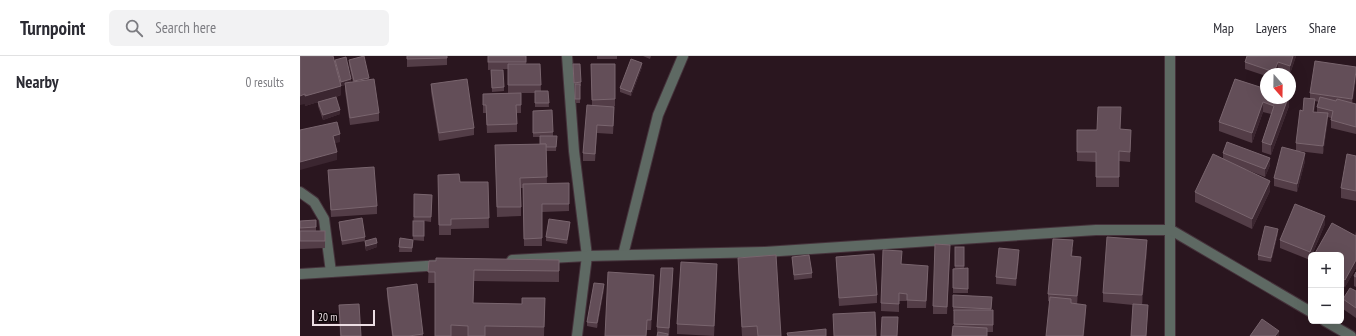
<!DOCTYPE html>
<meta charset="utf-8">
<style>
body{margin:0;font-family:"PT Sans Narrow",sans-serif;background:#f2f2f3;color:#2b2b33}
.controls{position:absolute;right:12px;bottom:12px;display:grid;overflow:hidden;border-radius:6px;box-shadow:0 4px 16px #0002}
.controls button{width:36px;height:36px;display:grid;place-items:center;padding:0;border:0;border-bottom:1px solid #e1e1e2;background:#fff;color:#2b2b33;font:20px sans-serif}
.compass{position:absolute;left:960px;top:12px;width:36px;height:36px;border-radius:50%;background:#fff;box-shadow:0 4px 16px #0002;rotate:160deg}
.scale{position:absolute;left:12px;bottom:10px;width:63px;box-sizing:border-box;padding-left:4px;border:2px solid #eddee4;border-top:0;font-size:11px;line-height:14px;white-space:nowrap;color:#eddee4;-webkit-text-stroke:3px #0d0508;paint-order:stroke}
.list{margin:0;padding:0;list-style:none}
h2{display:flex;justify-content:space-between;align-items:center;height:52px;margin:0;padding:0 16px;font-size:17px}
h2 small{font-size:13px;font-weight:400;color:#7c7c81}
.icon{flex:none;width:22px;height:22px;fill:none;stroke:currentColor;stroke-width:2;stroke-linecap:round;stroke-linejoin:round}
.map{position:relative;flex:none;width:1056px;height:280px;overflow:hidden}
header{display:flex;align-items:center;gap:24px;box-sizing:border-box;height:56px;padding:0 20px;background:#fff;border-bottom:1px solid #e1e1e2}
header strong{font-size:19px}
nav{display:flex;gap:22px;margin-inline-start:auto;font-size:14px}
.search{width:280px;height:36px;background:#f2f2f3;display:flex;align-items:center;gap:10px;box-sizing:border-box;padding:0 14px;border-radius:6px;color:#7c7c81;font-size:15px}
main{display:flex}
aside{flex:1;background:#fff}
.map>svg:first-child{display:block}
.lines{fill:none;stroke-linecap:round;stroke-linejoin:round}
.minor-casing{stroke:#45323b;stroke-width:12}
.minor{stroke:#5e6963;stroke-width:10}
.wall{fill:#533d47;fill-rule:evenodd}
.shaded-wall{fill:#3b2630}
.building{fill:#634e58;stroke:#79656e}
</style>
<header>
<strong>Turnpoint</strong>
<div class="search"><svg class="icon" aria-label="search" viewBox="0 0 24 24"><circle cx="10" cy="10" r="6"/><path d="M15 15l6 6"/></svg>Search here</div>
<nav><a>Map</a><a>Layers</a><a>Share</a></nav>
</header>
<main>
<aside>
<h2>Nearby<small>0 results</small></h2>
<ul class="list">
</ul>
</aside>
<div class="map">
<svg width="1056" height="280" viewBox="0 0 1056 280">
<rect width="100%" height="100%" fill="#2a161f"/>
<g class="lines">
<g class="minor-casing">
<g id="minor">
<polyline points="267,0 274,95 287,200 277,280"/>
<polyline points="870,0 870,280"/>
<polyline points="0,136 14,146 24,163 31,216"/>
<polyline points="323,199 358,59 383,0"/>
<polyline points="212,204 287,200 465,196 796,174 871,174 1011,256"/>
<polyline points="0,218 142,209"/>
<polyline points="1025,265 1051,280"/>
</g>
</g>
<use href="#minor" class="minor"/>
</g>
<g class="wall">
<polygon points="0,0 35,8 35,4 51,26 53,26 49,9 49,4 69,24 79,57 79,65 50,69 45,35 45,29 41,30 41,39 36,41 40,58 23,64 18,50 18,46 5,50"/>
<polygon points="107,0 147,0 147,9 107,11"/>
<polygon points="188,0 226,0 226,8 240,8 241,35 248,35 249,51 235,51 235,37 208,37 208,13 188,14"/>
<rect x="297" y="0" width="20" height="3"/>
<polygon points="343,0 351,0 350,3"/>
<polygon points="947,0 996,0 990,18 978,13 976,18 966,18 966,20 945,13 945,6"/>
<polygon points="291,8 315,8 315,50 314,51 314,58 313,78 297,77 295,105 283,105 283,97 292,49"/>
<polygon points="342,11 331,40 320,36 320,32"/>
<polygon points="273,12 281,26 281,30 280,30 280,47 275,47 275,31"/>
<polygon points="191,14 204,31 204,35 192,36"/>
<polygon points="935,23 989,42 989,50 971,99 962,96 962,86 971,58 963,56 952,87 919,75 919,66"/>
<path d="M1056 23 1052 47 1056 48V78L1031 72V62L1028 61 1023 98 998 95 1005 105 997 136 974 130V122L996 95V87L1003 55 1010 43V37ZM1015 45 1019 46 1017 51V56H1014Z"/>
<polygon points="131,28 174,72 174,79 139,85 131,36"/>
<polygon points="221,37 221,57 217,57 217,76 187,77 186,57 183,57 183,38"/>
<polygon points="821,51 820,73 831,74 830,106 819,105 819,131 796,131 796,106 777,105 777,74 797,74"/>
<polygon points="233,55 253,76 253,80 257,80 256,95 246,95 247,128 269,127 269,155 242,156 242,190 224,190 223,132 221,132 221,160 197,161 195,89 240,88 240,81 233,81"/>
<polygon points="923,97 970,109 965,121 945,113 970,135 952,173 895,146 895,136 923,103"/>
<polygon points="1056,100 1056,145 1041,142 1041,132"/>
<polygon points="28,114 77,150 77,158 31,161"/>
<polygon points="138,119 160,126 188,126 189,172 151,173 151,179 139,179"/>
<polygon points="114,138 132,139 131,166 124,165 124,185 113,184 112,196 99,196 100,182 113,184"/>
<polygon points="16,164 16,175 25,175 25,192 0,193 0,165"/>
<polygon points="39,166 65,181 65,185 77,191 66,195 65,190 65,185 42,189 39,170"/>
<polygon points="1025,168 1010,204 980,192 980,184"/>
<polygon points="270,170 267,188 246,185 246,181"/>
<polygon points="1056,175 1056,212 1045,231 1041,229 1041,199 1055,180"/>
<polygon points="978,177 971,206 958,204 958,199"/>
<polygon points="655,191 664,191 664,212 668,212 668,237 653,237 653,213 655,212"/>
<polygon points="773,192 772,200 781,208 777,248 786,257 748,245 748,238"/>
<polygon points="847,194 842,249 848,257 833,249 803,246 803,237"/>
<polygon points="650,196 647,258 633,258 633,250"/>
<polygon points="492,201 512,217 512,222 494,224"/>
<polygon points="536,201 577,239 577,247 539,250"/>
<polygon points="719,201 716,230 696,228 696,221"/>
<polygon points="438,202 481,280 442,280 438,212"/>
<polygon points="259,204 259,226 174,225 173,247 222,248 245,242 244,280 135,280 135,227 128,227 129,205"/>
<polygon points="601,208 628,217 626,252 607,252 607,245 599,245 599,256 581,255 581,247"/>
<polygon points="1056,216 1056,231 1054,230 1054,220"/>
<polygon points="417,218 414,280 377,278 377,268"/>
<polygon points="373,220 369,280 357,279 357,271"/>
<polygon points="354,229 351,274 347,274 346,280 305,280"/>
<polygon points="87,232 123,278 123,280 92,280 87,240"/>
<polygon points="304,233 297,272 287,270 287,266"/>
<polygon points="1056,235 1056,262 1043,253 1043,243"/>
<polygon points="653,239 692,241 691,254 693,254 693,276 687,276 654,271 654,255 653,255"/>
<polygon points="39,249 61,280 40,280"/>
</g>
<g class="shaded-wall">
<polygon points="993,0 996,0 990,18 990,10"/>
<polygon points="978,6 978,13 976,18 974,18 974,16"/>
<polygon points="342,7 342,11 331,40 331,36"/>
<polygon points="1056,15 1056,23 1052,51 1052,43"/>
<polygon points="69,22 69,26 54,29 54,25"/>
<polygon points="51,23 51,27 41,30 41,39 5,50 5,40 41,30 41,26"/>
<polygon points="5,38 5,48 0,49 0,40"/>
<polygon points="988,42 989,42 989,50 971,99 971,89"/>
<polygon points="1015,43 1015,51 1013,63 1013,56"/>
<polygon points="963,46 963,56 952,87 952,77"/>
<polygon points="314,51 314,58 313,78 313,70"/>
<polygon points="40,54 40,58 23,64 23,59"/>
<polygon points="1028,57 1028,65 1023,98 1023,90"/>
<polygon points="297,69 297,77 295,105 295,98"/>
<polygon points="40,78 40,86 33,88 33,80"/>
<polygon points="37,96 37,104 0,114 0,106"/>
<polygon points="1005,97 1005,105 997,136 997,128"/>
<polygon points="970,102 970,109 965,121 965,113"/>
<polygon points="970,125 970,135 952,173 952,163"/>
<polygon points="1025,160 1025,168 1012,199 1011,199 1010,204 1010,196"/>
<polygon points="270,166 270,170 267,188 267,184"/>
<polygon points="978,173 978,177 971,206 971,202"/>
<polygon points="847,184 847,194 842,249 842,239"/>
<polygon points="77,187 77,191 66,195 66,190"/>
<polygon points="719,194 719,201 716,230 716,223"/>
<polygon points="781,201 781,208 777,248 777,240"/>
<polygon points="1056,204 1056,212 1045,231 1045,224"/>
<polygon points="417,208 417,218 414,280 414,270"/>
<polygon points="373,212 373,220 369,280 369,272"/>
<polygon points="354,219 354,229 351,274 351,264"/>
<polygon points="304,228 304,233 297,272 297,267"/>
<polygon points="786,249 786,257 784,280 783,280"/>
<polygon points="848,249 848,257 846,280"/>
<polygon points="979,275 979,280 975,280"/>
</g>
<g class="building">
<polygon points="0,0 33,0 41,30 5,40 5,38 0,40"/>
<polygon points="64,0 69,22 54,25 49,4"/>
<polygon points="107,0 147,0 147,2 107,3"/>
<rect x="188" y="0" width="38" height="6"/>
<polygon points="947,0 993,0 990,10 978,6 974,16 945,6"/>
<polygon points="46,1 51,23 41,26 35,4"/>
<polygon points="331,3 342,7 331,36 320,32"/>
<polygon points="1015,5 1056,11 1056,15 1052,43 1010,37"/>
<polygon points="208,8 240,8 241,29 208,29"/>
<polygon points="273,8 280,8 281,26 274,27"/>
<polygon points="291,8 315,8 315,43 292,44"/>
<polygon points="191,14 203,14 204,31 192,32"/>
<polygon points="74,23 79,57 50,62 45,27"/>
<polygon points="167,23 174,72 139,77 131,28"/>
<polygon points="935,23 966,33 966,42 988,42 971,89 962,86 974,50 963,46 952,77 919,66"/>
<rect x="275" y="28" width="5" height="15"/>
<polygon points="235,35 248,35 249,47 235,47"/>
<polygon points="221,37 221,49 216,49 217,68 187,69 186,49 183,49 183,38"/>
<polygon points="36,41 40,54 23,59 18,46"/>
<polygon points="1020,41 1036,45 1037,43 1056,48 1056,71 1031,64 1033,55 1017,51"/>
<polygon points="1004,42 1015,43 1013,56 1028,57 1023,90 996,87 1000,54 1003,55"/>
<polygon points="287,49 314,51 313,70 297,69 295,98 283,97"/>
<polygon points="798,51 821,51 820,73 831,74 830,96 819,95 819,121 796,121 796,96 777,96 777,74 797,74"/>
<polygon points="252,54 253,76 233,77 233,55"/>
<polygon points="37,66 40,78 33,80 37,96 0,106 0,74"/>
<polygon points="240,80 257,80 256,91 246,91 246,88 240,88"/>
<polygon points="927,86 970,102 965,113 923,97"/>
<polygon points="246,88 247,121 220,122 221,151 197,151 195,89"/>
<polygon points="982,91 1005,97 997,128 974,122"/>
<polygon points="913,98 970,125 952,163 895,136"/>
<polygon points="1047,98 1056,100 1056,135 1041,132"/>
<polygon points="74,111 77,150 31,154 28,114"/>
<polygon points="159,118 160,126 188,126 189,162 151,163 151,169 139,169 138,119"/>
<polygon points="269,127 269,148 242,148 242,182 224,183 223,128"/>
<polygon points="114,138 132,139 131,161 114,161"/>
<polygon points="995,148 1025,160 1010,196 980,184"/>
<polygon points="62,162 65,181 42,185 39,166"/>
<polygon points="249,163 270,166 267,184 246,181"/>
<polygon points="16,164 16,171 0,172 0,165"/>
<rect x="113" y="165" width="11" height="15"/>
<polygon points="1032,167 1056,180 1056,204 1045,224 1041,221 1041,199 1014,199"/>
<polygon points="965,170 978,173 971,202 958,199"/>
<rect x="0" y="175" width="25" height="10"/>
<polygon points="807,181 847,184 842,239 803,237"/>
<polygon points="76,182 77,187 66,190 65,185"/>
<polygon points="100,182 113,184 112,192 99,191"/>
<polygon points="753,183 773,184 771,200 781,201 777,240 748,238"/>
<polygon points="635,188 650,189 647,251 633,250"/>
<rect x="655" y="191" width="9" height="19"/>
<polygon points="699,192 719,194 716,223 696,221"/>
<polygon points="583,194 602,195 601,208 628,210 626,245 607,244 607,238 599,237 599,248 581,247"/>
<polygon points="574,198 577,239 539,242 536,201"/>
<polygon points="476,199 481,280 458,280 457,270 442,271 438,202"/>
<polygon points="509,199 512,217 494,219 492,201"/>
<polygon points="136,202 259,204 259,215 174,214 173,247 222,248 222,242 245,242 244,271 185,270 185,280 168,280 168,270 151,269 151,280 135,280 135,216 128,216 129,205 136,205"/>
<polygon points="381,206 417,208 414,270 377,268"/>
<polygon points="361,212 373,212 369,272 357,271"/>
<polygon points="668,212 668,233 653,232 653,213"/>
<polygon points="308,216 354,219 351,264 347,264 346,280 305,280"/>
<polygon points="1056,216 1056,221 1054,220"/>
<polygon points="294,227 304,228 297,267 287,266"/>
<polygon points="117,228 123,278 109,280 93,280 87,232"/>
<polygon points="1050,232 1056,235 1056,252 1043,243"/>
<polygon points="653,239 692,241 691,253 653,251"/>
<polygon points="750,241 771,243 771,247 786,249 783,280 746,280"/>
<polygon points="59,248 61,280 41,280 39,249"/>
<polygon points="833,248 848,249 846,280 831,280"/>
<polygon points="654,254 693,254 693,269 654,268"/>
<polygon points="575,256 576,280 534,280 533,258"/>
<polygon points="582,261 598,261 597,280 581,280"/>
<polygon points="962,263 979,275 975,280 950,280"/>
<polygon points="653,270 687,272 687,280 652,280"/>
<polygon points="526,273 526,280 488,280 487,277"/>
<polygon points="358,276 368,278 367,280 357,280"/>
</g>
</svg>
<div class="controls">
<button>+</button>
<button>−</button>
</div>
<svg class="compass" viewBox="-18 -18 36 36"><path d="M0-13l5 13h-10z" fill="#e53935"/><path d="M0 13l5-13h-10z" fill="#7c7c81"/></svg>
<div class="scale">20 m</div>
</div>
</main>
